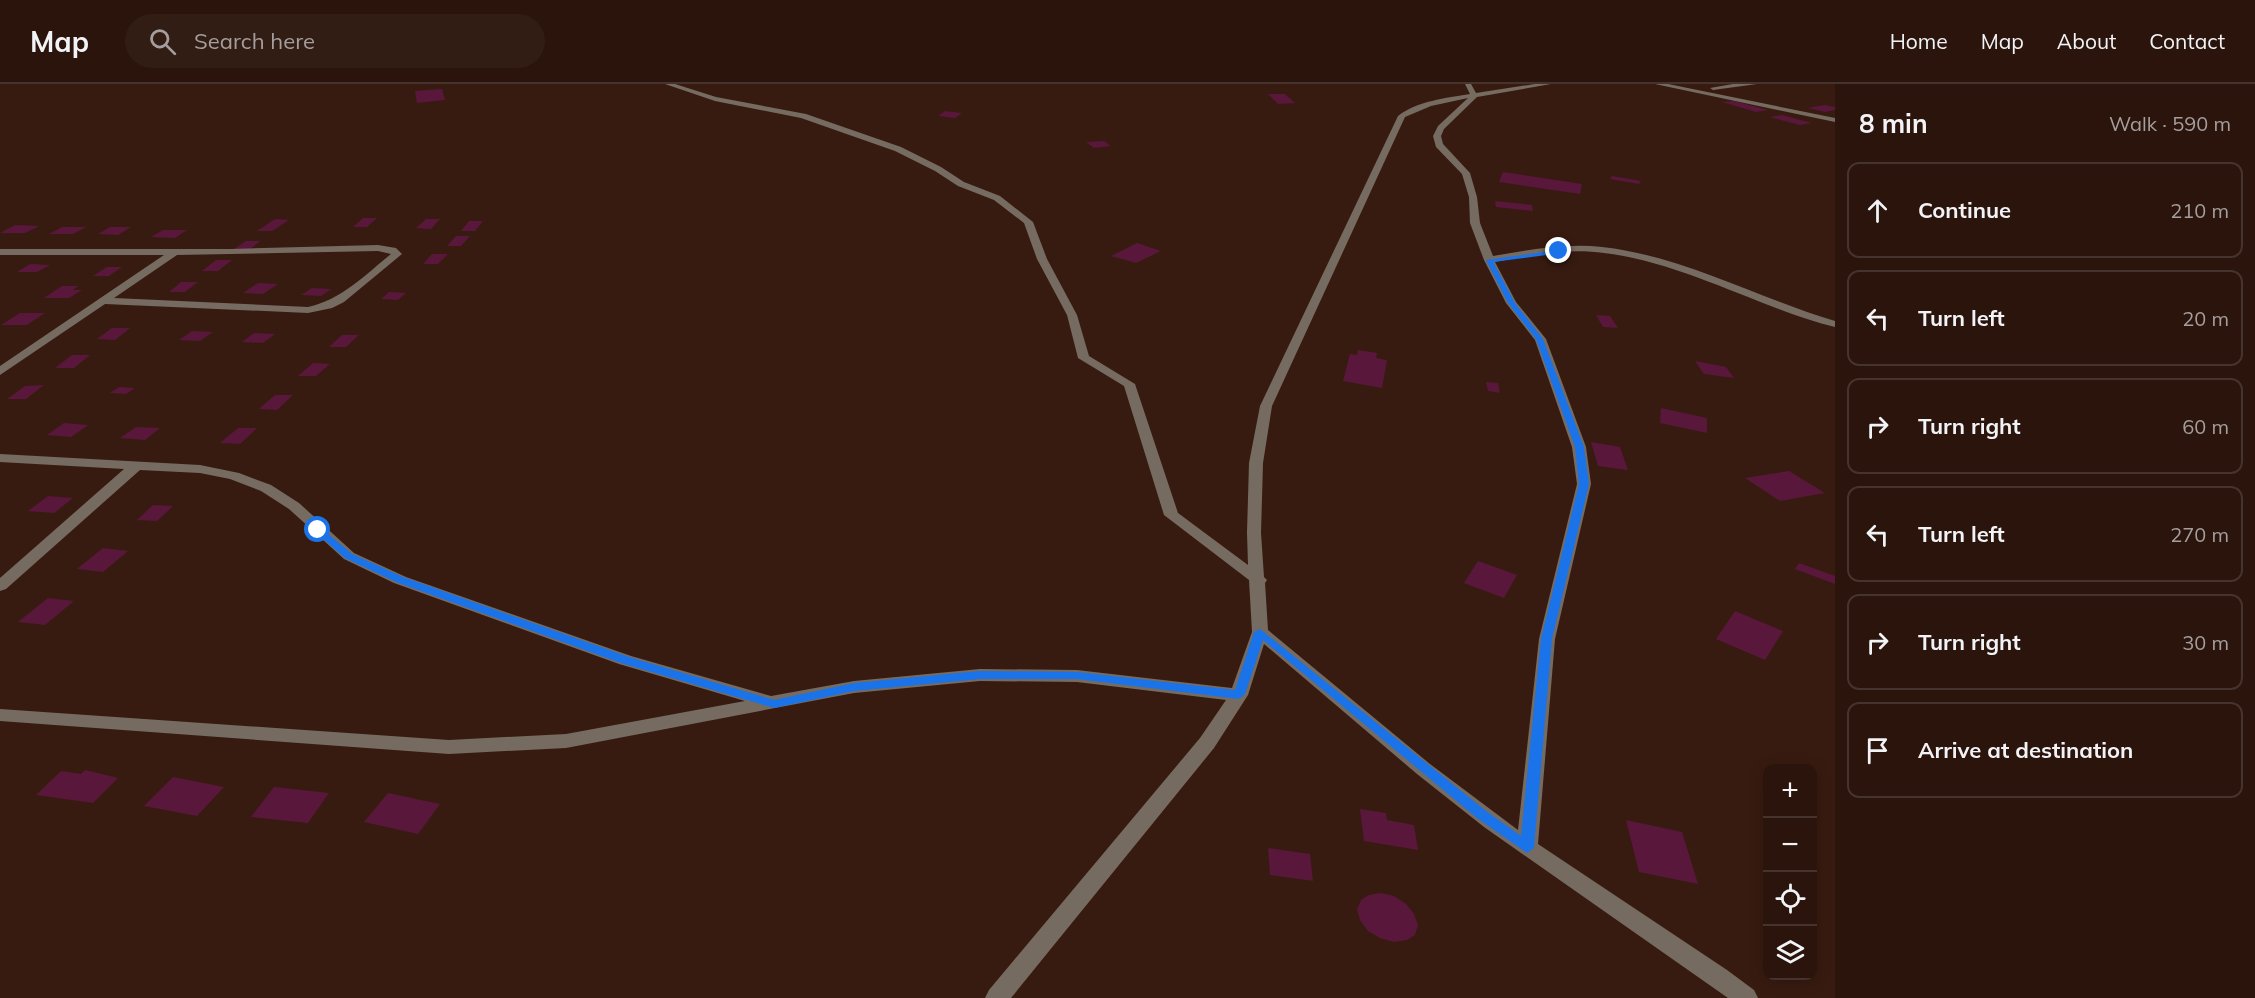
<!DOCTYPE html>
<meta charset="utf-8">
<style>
body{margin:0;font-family:Mulish,sans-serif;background:#321d15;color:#f1f3f6}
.controls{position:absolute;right:18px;bottom:18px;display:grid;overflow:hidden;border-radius:12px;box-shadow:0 3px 15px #0003}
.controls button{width:54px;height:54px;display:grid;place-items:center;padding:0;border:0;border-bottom:2px solid #46332d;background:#2a140c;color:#f1f3f6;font:30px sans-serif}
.stop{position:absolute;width:18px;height:18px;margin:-14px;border:4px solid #1a73e8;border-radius:50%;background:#fff}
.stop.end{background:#1a73e8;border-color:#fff;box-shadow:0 2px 6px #0008}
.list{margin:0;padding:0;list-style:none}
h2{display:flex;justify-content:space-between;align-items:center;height:78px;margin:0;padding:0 24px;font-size:26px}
h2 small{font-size:20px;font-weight:400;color:#a59e9d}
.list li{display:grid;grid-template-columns:39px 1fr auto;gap:18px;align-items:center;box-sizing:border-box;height:96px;margin:0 12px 12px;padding:0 12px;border:2px solid #46332d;border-radius:12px}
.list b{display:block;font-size:22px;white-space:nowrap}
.list em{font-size:20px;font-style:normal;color:#a59e9d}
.icon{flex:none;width:33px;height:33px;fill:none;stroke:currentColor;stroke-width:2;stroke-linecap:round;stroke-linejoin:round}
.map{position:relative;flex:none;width:1835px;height:914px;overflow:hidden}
header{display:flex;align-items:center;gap:36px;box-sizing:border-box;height:84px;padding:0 30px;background:#2a140c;border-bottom:2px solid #46332d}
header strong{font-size:28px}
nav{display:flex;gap:33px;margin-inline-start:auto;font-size:21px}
.search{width:420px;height:54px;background:#321d15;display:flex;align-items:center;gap:15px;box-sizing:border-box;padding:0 21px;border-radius:33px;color:#a59e9d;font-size:22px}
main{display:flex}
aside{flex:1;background:#2a140c}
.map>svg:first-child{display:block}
.building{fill:#59173b}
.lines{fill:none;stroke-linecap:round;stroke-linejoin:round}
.minor{fill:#766b60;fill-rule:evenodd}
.route{fill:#1a73e8}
</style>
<header>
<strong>Map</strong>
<div class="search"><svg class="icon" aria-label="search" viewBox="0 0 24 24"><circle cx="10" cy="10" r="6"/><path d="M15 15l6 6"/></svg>Search here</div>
<nav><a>Home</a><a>Map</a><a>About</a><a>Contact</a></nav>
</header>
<main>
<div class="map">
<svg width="1835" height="914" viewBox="0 0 1835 914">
<rect width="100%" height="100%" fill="#381b10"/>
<g class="building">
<polygon points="442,5 445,16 417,19 415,7"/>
<polygon points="1268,10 1285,10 1295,19 1278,20"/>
<polygon points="1734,17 1768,26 1756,28 1722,18"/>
<polygon points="1824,21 1835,23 1835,26 1825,28 1808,24"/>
<polygon points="945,27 962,29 955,34 938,32"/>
<polygon points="1782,31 1812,39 1800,41 1770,33"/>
<polygon points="1104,57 1111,62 1094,64 1086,58"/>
<polygon points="1503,88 1582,100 1580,110 1499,98"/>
<polygon points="1612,92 1641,97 1639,100 1610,95"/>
<polygon points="1495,117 1532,121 1533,127 1496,123"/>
<polygon points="363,134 377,134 367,143 353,143"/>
<polygon points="275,135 289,136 272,147 257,147"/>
<polygon points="426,135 440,135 431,145 416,144"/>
<polygon points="469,137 483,137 475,147 461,147"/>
<polygon points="15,141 39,142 25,149 0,149"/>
<polygon points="62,143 86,143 73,150 49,150"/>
<polygon points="110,143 131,143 118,151 98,150"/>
<polygon points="163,146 187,146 175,154 151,153"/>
<polygon points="456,152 470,152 461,162 447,162"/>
<polygon points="246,157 260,157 249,166 234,165"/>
<polygon points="1137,159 1161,167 1136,179 1111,172"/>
<polygon points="432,170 448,170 438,180 423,180"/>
<polygon points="216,176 232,176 218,187 202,187"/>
<polygon points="30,180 50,181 37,188 17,188"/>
<polygon points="107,183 122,183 109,192 93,192"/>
<polygon points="181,198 198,198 185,208 169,208"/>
<polygon points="258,199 278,200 263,210 243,209"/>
<polygon points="62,202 78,202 73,206 82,206 69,214 44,214"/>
<polygon points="312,204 331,205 321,212 301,211"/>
<polygon points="389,208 406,209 398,216 381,215"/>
<polygon points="20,229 45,229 27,241 1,241"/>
<polygon points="1596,231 1610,232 1618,244 1603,243"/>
<polygon points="112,244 130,244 115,256 97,255"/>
<polygon points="192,247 213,248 200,257 179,256"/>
<polygon points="254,249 275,250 263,259 242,258"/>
<polygon points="342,251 359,251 346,263 329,263"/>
<polygon points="1358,266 1377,269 1376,274 1387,276 1382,304 1343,297 1350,270 1357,271"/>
<polygon points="72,271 90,271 74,284 55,284"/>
<polygon points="1695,277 1726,283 1734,294 1704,290"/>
<polygon points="313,279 330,280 316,292 298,292"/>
<polygon points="1486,298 1498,299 1500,309 1488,307"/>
<polygon points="44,301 26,315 7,315 25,302"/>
<polygon points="119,303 135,304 126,310 110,309"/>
<polygon points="275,311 293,311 277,326 259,325"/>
<polygon points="1661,324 1707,334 1707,349 1660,339"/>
<polygon points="64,339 88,341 71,353 47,351"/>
<polygon points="136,343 160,344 145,356 120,354"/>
<polygon points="238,344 257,344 240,360 220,359"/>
<polygon points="1591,358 1620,363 1628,386 1598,382"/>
<polygon points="1789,387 1825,409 1780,417 1745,394"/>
<polygon points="48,412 73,414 54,429 28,427"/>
<polygon points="153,421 173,422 157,437 137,436"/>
<polygon points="103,464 128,467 103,488 77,485"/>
<polygon points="1478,477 1517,491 1504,514 1464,499"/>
<polygon points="1799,479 1835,492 1835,500 1795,485"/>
<polygon points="48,514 74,517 45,541 18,538"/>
<polygon points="1735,527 1783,547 1765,576 1716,555"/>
<polygon points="85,686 118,694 93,719 36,711 61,687 81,690"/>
<polygon points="173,693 224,703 197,732 144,722"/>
<polygon points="274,703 329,709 308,739 251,733"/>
<polygon points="388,709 440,720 418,750 364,738"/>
<polygon points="1360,725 1386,729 1387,736 1414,741 1418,766 1364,757"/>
<polygon points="1626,736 1682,748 1698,800 1639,788"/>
<polygon points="1268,764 1310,770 1313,797 1270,791"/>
<polygon points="1381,809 1394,812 1406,820 1414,830 1418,841 1415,851 1407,856 1394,858 1380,854 1368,847 1360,836 1357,826 1361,816 1369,811"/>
</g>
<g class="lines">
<g class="minor">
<path d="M665 0H675L716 13 806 30 901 63 941 83 964 98 1000 112 1033 138 1047 175 1077 231 1089 272 1135 300 1178 429 1248 481 1247 449 1249 379 1260 322 1398 32C1417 17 1446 14 1470 10L1465 0H1471L1476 9 1535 0H1551L1477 13 1444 45 1441 52 1443 60 1470 89 1477 113 1480 139 1493 172C1528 166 1566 159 1602 163 1684 172 1757 214 1835 237V243C1757 223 1685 179 1604 169 1568 164 1530 171 1495 178L1516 218 1546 255 1586 363 1591 400 1555 555 1538 760 1727 886 1754 906 1758 914H1728L1484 743 1417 690 1264 560 1248 611 1214 664 1011 914H985L989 906 1200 654 1226 616 1077 598 980 597 854 609 566 664 449 670 0 637V625L449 656 566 650 745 617 619 580 394 499 344 475 289 425 261 407 230 395 200 389 140 386 6 505 0 507V494L124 385 0 378V370L200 381 239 389 271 401 299 419 354 469 406 493 631 572 771 612 854 597 980 585 1077 586 1232 604 1252 548 1249 496 1164 431 1124 302 1078 274 1067 231 1037 175 1024 139 994 116 958 102 935 87 895 67 801 34 715 17ZM1468 14 1438 42 1433 52 1436 63 1462 90 1469 113 1470 139 1484 176 1506 219 1535 256 1572 363 1577 400 1539 555 1518 746 1430 680 1268 546 1265 499 1267 496 1264 493 1261 449 1263 379 1272 322 1405 33 1431 22Z"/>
<polygon points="1655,0 1668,0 1835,34 1835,38"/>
<polygon points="1733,0 1757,0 1713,6 1710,4"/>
<path d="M378 161 396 164 402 170 344 218 332 224 308 229 105 220 0 291V282L164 171H0V165H231ZM378 167 391 170C365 191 341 216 308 223L114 214 177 171Z"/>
</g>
</g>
<polygon class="route" points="1559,166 1562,169 1493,178 1515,219 1543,255 1584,363 1589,400 1552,555 1534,764 1527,769 1477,734 1263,556 1245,610 1239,615 1077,595 980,595 854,607 774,624 621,579 396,498 345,474 313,446 321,444 352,470 403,493 629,573 774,616 854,599 980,587 1077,588 1235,606 1254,548 1260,545 1486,727 1521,752 1541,555 1579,400 1575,363 1536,255 1508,219 1486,176"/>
</svg>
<div class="controls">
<button>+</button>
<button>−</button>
<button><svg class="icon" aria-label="locate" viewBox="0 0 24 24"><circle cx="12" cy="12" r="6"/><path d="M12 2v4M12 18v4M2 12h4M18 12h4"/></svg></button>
<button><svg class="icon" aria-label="layers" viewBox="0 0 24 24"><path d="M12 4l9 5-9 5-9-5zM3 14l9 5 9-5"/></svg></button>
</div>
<div class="stop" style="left:318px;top:446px"></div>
<div class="stop end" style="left:1559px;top:167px"></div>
</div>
<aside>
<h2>8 min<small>Walk · 590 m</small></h2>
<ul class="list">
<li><svg class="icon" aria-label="ahead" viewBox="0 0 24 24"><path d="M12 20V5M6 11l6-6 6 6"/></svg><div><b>Continue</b></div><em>210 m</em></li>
<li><svg class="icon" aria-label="left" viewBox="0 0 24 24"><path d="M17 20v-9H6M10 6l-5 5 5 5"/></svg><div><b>Turn left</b></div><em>20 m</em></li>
<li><svg class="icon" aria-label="right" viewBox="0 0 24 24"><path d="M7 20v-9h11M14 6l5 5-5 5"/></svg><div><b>Turn right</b></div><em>60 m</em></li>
<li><svg class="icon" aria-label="left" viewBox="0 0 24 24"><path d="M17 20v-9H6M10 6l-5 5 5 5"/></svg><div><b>Turn left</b></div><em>270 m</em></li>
<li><svg class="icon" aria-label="right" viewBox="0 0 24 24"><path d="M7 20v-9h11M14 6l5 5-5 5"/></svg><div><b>Turn right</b></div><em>30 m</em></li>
<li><svg class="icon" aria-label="arrive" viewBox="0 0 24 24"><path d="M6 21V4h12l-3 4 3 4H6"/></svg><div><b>Arrive at destination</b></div></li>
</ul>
</aside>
</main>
